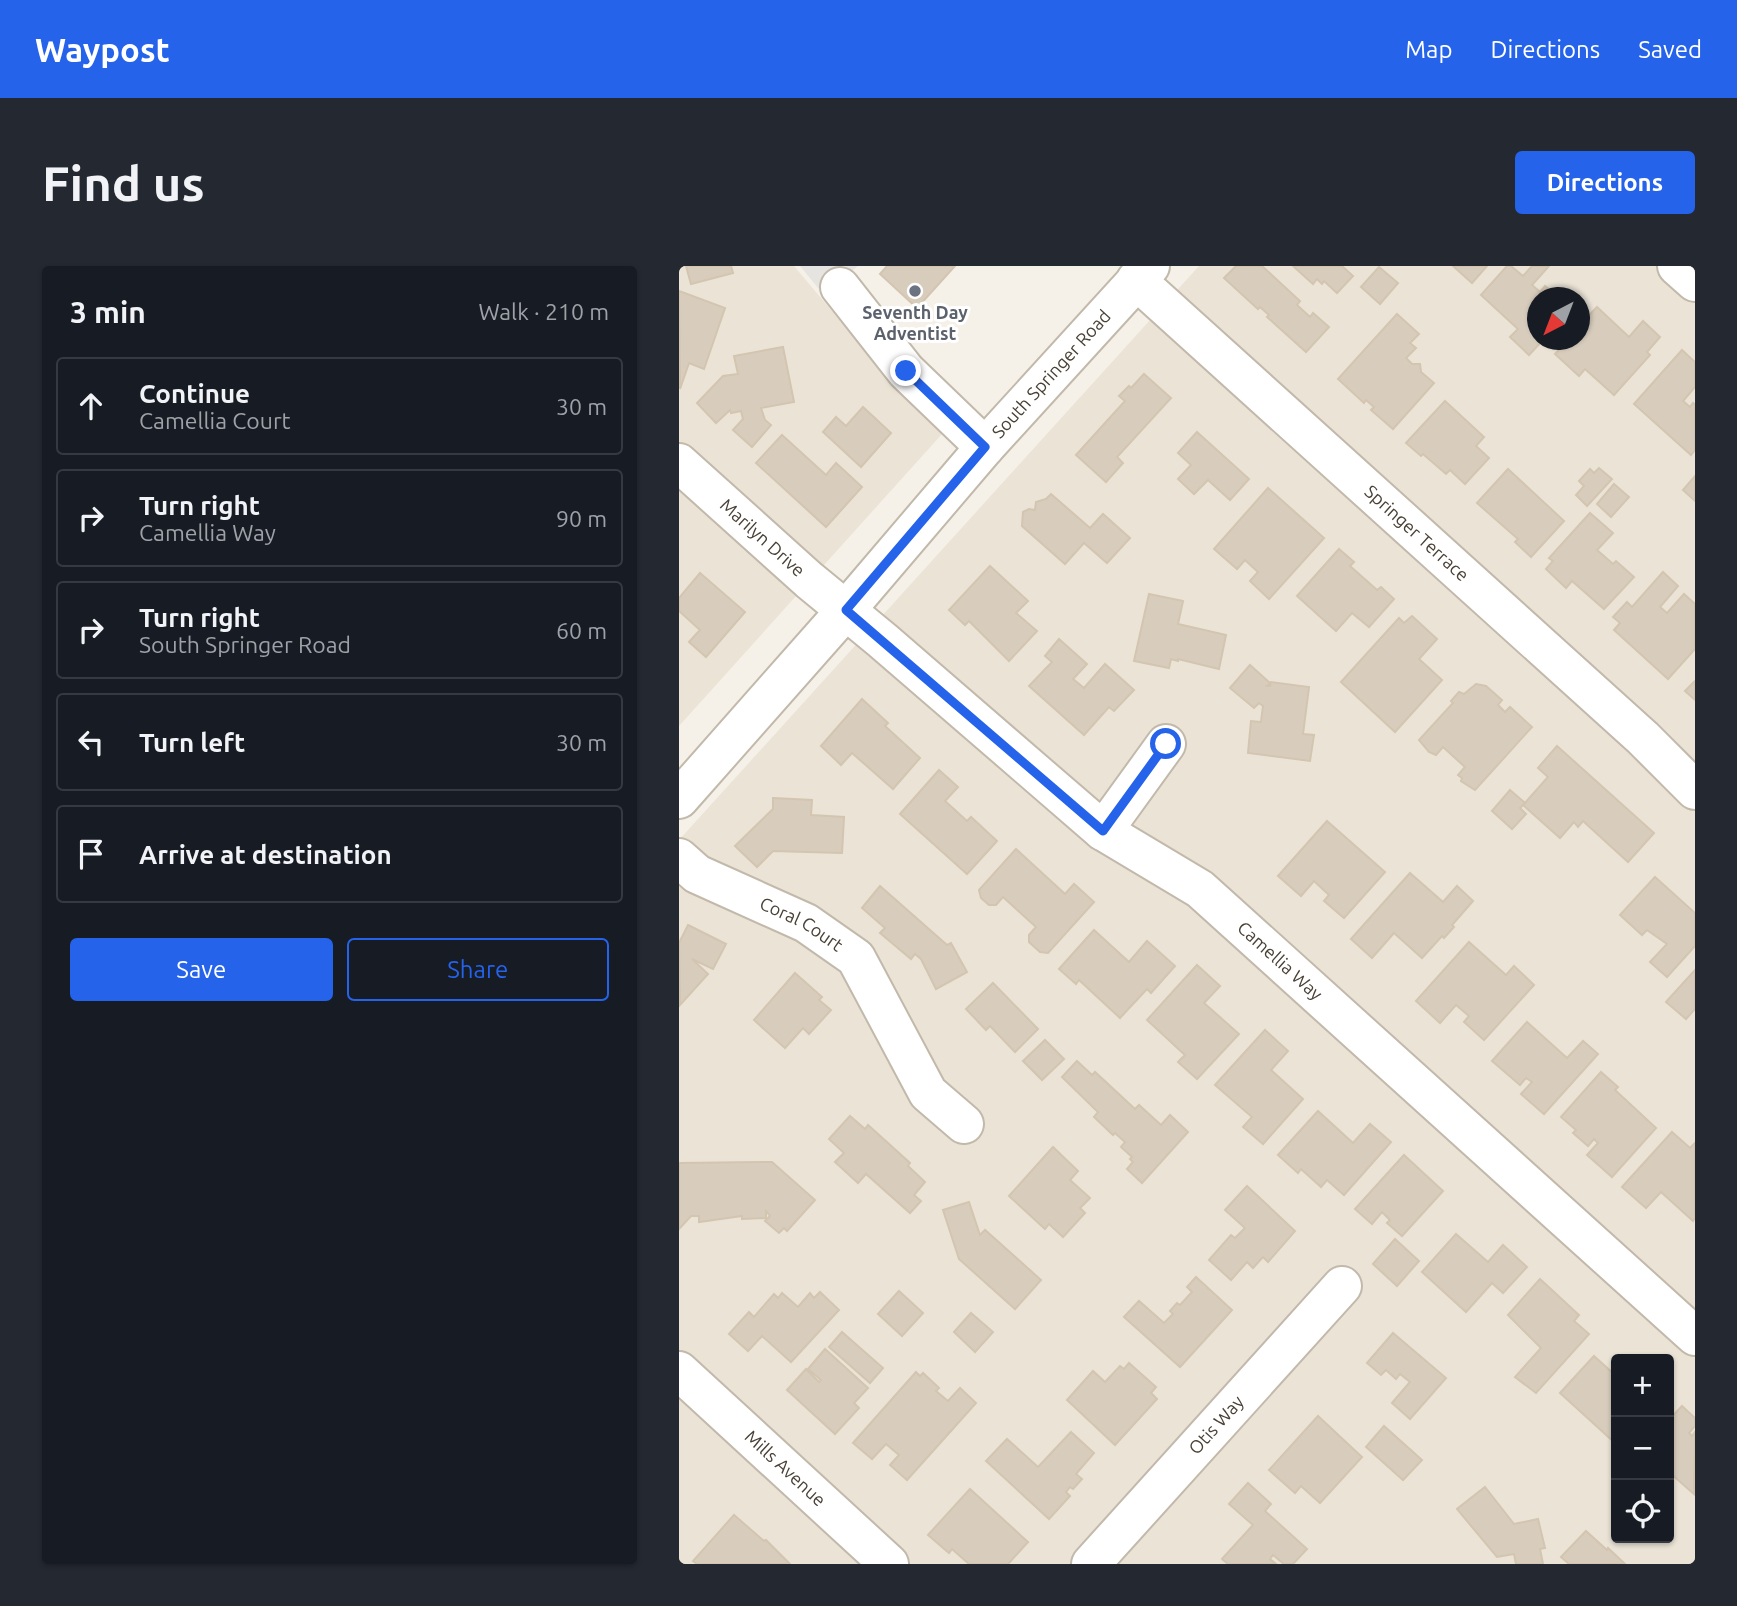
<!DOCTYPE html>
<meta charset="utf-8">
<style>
body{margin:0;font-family:Ubuntu,sans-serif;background:#242831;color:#f1f3f6}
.controls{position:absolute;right:21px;bottom:21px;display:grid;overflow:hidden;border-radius:7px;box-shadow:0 2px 5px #0004}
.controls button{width:63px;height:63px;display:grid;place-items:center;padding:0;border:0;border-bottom:2px solid #363941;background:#171b24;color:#f1f3f6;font:35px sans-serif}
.compass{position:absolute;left:848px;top:21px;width:63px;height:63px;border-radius:50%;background:#171b24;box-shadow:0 2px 5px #0004;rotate:222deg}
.stop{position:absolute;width:21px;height:21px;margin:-16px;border:5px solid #2563eb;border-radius:50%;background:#fff}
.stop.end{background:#2563eb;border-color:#fff;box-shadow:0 2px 7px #0008}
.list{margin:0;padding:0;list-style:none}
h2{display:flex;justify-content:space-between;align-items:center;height:91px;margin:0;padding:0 28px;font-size:30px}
h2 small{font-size:23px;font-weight:400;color:#9ea1a6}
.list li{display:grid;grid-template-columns:46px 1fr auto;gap:21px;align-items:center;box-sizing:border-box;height:98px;margin:0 14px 14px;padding:0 14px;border:2px solid #363941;border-radius:7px}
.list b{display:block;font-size:26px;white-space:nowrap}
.list p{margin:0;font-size:23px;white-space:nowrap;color:#9ea1a6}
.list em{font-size:23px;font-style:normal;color:#9ea1a6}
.actions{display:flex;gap:14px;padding:21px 28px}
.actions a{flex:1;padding:16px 0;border:2px solid #2563eb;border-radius:7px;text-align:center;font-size:24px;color:#2563eb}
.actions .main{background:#2563eb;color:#fff}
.icon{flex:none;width:38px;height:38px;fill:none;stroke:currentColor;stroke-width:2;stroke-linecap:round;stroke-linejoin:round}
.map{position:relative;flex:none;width:1016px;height:1298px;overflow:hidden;border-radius:7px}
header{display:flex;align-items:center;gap:42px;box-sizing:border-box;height:98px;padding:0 35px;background:#2563eb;color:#fff}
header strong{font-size:33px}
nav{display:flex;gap:38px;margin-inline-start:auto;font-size:24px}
.intro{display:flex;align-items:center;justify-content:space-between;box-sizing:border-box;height:168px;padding:0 42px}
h1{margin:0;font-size:49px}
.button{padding:18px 32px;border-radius:7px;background:#2563eb;color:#fff;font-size:24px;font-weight:700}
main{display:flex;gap:42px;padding:0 42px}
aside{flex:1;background:#171b24;border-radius:7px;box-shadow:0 2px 5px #0004}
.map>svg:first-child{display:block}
.residential{fill:#eae3d6;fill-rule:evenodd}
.parking{fill:#e6e4e0}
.building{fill:#d8cdbd;stroke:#d3c5af;stroke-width:2}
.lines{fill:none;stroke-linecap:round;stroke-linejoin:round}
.minor-casing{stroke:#c2b9aa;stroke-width:42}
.minor{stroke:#fff;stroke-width:38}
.route{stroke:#2563eb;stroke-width:9}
.worship-dot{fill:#6b7280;stroke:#fff;stroke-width:2.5}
.labels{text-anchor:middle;stroke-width:6;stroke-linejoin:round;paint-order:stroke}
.worship-label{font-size:18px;font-weight:bold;fill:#5b616d;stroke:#fff}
.street-label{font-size:18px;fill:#494136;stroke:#fff}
</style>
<header>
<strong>Waypost</strong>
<nav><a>Map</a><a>Directions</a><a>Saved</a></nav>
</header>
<div class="intro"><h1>Find us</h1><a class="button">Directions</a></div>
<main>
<aside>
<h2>3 min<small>Walk · 210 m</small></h2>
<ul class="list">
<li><svg class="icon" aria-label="ahead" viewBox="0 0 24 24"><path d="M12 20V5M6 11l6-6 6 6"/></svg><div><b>Continue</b><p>Camellia Court</p></div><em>30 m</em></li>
<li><svg class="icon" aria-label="right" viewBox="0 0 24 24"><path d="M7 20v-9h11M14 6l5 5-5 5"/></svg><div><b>Turn right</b><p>Camellia Way</p></div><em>90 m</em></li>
<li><svg class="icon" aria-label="right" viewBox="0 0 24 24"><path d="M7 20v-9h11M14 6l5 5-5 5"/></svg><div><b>Turn right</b><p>South Springer Road</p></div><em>60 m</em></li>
<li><svg class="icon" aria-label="left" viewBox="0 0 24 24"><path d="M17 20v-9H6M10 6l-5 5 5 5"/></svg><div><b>Turn left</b></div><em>30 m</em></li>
<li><svg class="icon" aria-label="arrive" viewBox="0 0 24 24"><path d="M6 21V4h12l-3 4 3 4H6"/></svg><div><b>Arrive at destination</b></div></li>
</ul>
<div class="actions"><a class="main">Save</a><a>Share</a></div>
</aside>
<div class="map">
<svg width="1016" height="1298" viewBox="0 0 1016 1298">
<rect width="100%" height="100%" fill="#f5f1e8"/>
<g class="residential">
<polygon points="0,0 115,0 221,126 263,168 0,460"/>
<path d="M520 0H1016V1298H0V574ZM858 32H900V74H858ZM937 1093H990V1272H937Z"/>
</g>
<polygon class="parking" points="121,0 179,0 144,28"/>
<g class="building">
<polygon points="7,0 52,0 54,7 12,18"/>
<polygon points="208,0 276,0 238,42 201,8"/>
<polygon points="557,0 583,0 621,35 618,39 631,51 634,47 650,61 627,86 588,51 590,49 581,41 579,43 545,12"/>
<polygon points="614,0 663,0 674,10 658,27 645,15 643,18 638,13 634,18"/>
<polygon points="774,0 808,0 793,17"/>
<polygon points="828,0 832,0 844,10 853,0 870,0 853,19 861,26 866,20 880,32 858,32 858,74 864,74 850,89 831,71 839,63 802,29"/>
<polygon points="700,1 719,17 701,38 682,21"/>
<polygon points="0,25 46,42 25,103 10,97 1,123"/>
<polygon points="918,41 950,71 964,55 981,71 968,86 971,89 935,129 906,103 900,110 876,88 889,74 900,74 900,60"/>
<polygon points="718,48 740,68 731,77 737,82 727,92 733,98 741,98 742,106 755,117 714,163 692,144 695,141 687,134 685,137 659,113"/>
<polygon points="104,81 115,136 82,142 86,154 92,159 73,181 54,164 64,153 62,145 52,147 51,144 37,157 18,137 44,110 59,108 55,90"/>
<polygon points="1003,84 1016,96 1016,121 1004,135 1011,141 1014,137 1016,139 1016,184 1012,189 955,138"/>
<polygon points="465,108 492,132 438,191 444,197 427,216 397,189 446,135 440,130 450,120 452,122"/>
<polygon points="766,135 805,171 797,180 810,192 786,218 771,204 767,208 744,188 742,190 727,177"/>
<polygon points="184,141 212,167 182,201 144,166 157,151 167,160"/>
<polygon points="518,166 570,213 551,234 529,214 515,228 499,213 512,199 499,187"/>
<polygon points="103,169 147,209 157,197 183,221 147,261 77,197"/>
<polygon points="920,202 933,213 908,240 897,229 905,220 900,215 911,203 915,207"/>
<polygon points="829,203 885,255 852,291 836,276 839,273 798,237"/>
<polygon points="1016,210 1016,235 1004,224"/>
<polygon points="935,218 950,231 932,251 918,238"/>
<polygon points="589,222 645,272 590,333 571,315 579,306 566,294 558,303 535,283"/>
<polygon points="372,228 411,262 424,248 451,272 428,297 405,277 386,298 343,260 344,246 350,243 356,244 357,236 367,233"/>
<polygon points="911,247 934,267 918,284 934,298 937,295 955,311 925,343 893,315 887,322 867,303 874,295 870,292"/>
<polygon points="660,283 675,296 671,300 698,324 702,321 715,333 690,361 673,347 657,365 618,330"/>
<polygon points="311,300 349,335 337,347 358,365 330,395 290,355 286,359 270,344"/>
<polygon points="984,306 999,320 981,341 988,347 1005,328 1016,338 1016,383 989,413 935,364 941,357 934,351 948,336 953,341"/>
<polygon points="21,307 66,346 27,391 10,376 21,364 0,345 0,332"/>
<polygon points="470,328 504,335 499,358 547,369 540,403 499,393 499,395 492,393 490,402 455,395"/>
<polygon points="733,350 758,373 740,393 763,414 716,466 662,416 720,352 725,357"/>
<polygon points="380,373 408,398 394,413 405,422 426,398 455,424 435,445 430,441 405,469 350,420 373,396 366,390"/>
<polygon points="571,399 591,417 588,420 591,420 592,416 630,421 624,468 635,469 631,495 569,487 572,455 582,456 584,440 580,437 575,442 551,422"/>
<polygon points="1016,415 1016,434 1006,425"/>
<polygon points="797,418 807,420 823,434 819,439 826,446 831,441 853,461 796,524 782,515 783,512 779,509 786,501 764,481 757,489 750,486 740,474 774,437 772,435 780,426 785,428"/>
<polygon points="183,433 209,457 206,460 241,492 214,523 173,487 162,499 142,480"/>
<polygon points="878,480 975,567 949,596 904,555 899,561 895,556 881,572 844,539 869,511 859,502"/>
<polygon points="260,504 279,521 266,535 288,555 292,551 318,575 288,608 221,548"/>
<polygon points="831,524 846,537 841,542 847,548 833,563 813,545"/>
<polygon points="94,532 133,534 132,549 165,551 163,587 94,585 78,601 56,580 94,543"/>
<polygon points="648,555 706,606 665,652 645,635 650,629 635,615 622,630 599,610"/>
<polygon points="337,583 386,628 395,618 415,636 369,687 361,686 350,676 350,669 357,661 324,631 317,639 310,639 302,632 300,624"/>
<polygon points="731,607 764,636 778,620 794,635 773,659 775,661 765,672 763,670 743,692 715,667 693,692 672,673"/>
<polygon points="976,611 1016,647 1016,680 988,711 971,696 988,678 968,664 963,669 941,649"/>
<polygon points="201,620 268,679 272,677 288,706 257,723 242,693 236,688 232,693 201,667 206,662 183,642"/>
<polygon points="9,659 47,678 34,703 13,693 29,708 1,739 0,677"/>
<polygon points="415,664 450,696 468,675 496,700 472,727 468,723 441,752 400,714 397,718 380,703"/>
<polygon points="790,676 827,709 835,700 855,719 805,774 785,756 790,750 777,739 761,757 737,735"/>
<polygon points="518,699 541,720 525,737 560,768 518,813 499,796 506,789 468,754"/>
<polygon points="1016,704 1016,743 1007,753 987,736"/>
<polygon points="116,707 143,731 140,734 152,744 130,768 124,762 106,782 75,754"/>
<polygon points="314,717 359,763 336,786 311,760 307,764 287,743"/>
<polygon points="848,756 888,792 904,775 919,788 865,848 842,828 853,816 847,812 841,819 813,795"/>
<polygon points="586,764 609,785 592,804 624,833 584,878 564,861 573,851 536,819"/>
<polygon points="366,774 385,793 363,814 344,795"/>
<polygon points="398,795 413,809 416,806 456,843 460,839 482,859 491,849 509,866 463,917 448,903 454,896 451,893 453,891 442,881 446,876 436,867 434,869 415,851 419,846 383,811"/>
<polygon points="922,806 939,821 936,824 977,862 933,911 908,889 919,877 915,873 909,880 894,867 897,864 882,851"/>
<polygon points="639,845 674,877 691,858 712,876 665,929 648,914 642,921 622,903 619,907 599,889"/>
<polygon points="171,850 186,863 189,859 231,897 229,900 246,916 235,929 242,935 231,947 187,908 179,917 156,896 165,887 150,873"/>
<polygon points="993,866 1011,882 1016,877 1016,952 1014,955 982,926 967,942 943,921"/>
<polygon points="374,881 399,905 391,914 411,932 401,942 406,947 384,971 370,958 366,963 330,930"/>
<polygon points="725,889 764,925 723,970 708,957 711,954 703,946 693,958 676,943"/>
<polygon points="93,896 136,934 108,965 105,962 100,967 86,955 91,950 87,945 87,952 63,953 63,950 20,956 20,950 12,950 0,963 0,897"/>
<polygon points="568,920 616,965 589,996 584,991 574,1002 568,996 552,1014 530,994 552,969 556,972 566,962 546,944"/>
<polygon points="290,936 301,969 306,964 362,1014 336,1043 280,993 264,944"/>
<polygon points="777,968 809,996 824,979 848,1001 824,1027 813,1017 787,1046 743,1006"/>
<polygon points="716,973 740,995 718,1020 694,998"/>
<polygon points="517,1011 553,1044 501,1101 445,1051 460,1035 485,1057 494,1048 491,1045 498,1037 501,1039 513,1026 508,1021"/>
<polygon points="861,1013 900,1049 895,1055 910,1068 857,1127 836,1111 862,1082 829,1049"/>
<polygon points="220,1025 244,1047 223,1070 199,1048"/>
<polygon points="141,1026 160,1044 112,1096 83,1070 69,1085 50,1068 70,1046 75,1051 95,1028 99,1032 103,1027 119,1041 131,1027 135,1032"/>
<polygon points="292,1047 314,1066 296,1086 275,1066"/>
<polygon points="163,1066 204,1102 191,1117 150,1081"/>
<polygon points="714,1067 767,1112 731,1153 713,1137 731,1116 721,1108 717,1113 707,1104 702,1109 688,1097"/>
<polygon points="146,1083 189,1122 175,1137 180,1142 156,1168 108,1124 127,1103 140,1116 142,1114 129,1103"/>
<polygon points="915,1090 937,1110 936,1177 881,1127"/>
<polygon points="450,1097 477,1121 472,1127 478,1133 436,1179 388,1134 414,1105 426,1116 441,1100 445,1103"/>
<polygon points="237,1106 241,1110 244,1107 260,1122 257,1125 269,1135 281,1122 297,1137 228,1214 211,1199 220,1189 207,1178 193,1193 174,1177"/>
<polygon points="1003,1140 1016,1152 1016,1160 1010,1167 1013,1170 1016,1166 1015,1228 990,1206 990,1154"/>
<polygon points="639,1150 683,1191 641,1237 622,1220 616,1227 590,1204"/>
<polygon points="705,1160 743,1194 724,1214 687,1181"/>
<polygon points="392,1166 415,1187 397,1208 403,1213 394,1223 391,1221 387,1226 391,1230 370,1253 307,1195 328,1173 359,1201"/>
<polygon points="569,1217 592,1238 586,1245 628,1283 614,1298 605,1298 594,1289 591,1293 597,1298 549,1298 543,1293 574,1259 550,1238"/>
<polygon points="806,1221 835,1258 859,1253 866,1282 861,1283 864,1298 837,1298 835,1288 818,1291 778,1243"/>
<polygon points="291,1223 349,1276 329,1298 290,1298 273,1283 270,1287 249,1269"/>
<polygon points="55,1249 85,1275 87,1274 111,1298 18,1298 14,1295"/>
<polygon points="907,1265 928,1284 929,1282 946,1298 890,1298 882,1291"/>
</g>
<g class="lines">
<g class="minor-casing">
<g id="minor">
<polyline points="998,0 1016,16"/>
<path id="s1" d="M457 14 964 472 1016 524"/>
<polyline points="161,21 227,105 306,181"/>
<path id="s2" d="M0 197 130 314 203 374 424 565 521 623 1016 1070"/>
<path id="s3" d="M0 533 167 344 306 181 471 0"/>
<polyline points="424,565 487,478"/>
<path id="s4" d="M0 592 18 608 127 657 177 692 249 827 285 858"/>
<path id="s5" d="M0 1105 210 1298"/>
<path id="s6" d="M412 1298 663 1020"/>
</g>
</g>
<use href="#minor" class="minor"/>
</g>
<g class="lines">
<polyline class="route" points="227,105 306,181 167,344 424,565 487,478"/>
</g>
<circle class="worship-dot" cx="236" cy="25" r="7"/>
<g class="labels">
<g class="worship-label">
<text x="236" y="53">Seventh Day<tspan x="236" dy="21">Adventist</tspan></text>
</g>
<g class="street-label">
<text dy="6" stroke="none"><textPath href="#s3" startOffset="565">South Springer Road</textPath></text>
<text dy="6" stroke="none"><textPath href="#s1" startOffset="378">Springer Terrace</textPath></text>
<text dy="6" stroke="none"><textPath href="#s2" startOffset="112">Marilyn Drive</textPath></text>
<text dy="6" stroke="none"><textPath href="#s4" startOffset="140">Coral Court</textPath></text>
<text dy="6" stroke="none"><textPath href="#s2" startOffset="782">Camellia Way</textPath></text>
<text dy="6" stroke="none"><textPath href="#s6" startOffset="187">Otis Way</textPath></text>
<text dy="6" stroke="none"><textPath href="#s5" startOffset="144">Mills Avenue</textPath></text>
</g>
</g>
</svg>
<div class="controls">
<button>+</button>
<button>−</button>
<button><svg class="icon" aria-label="locate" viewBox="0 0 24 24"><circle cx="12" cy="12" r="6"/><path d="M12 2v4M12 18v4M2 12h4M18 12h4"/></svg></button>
</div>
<svg class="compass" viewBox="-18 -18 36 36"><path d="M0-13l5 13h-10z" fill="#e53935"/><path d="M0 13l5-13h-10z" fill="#9ea1a6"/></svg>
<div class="stop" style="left:487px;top:478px"></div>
<div class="stop end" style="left:227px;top:105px"></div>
</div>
</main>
